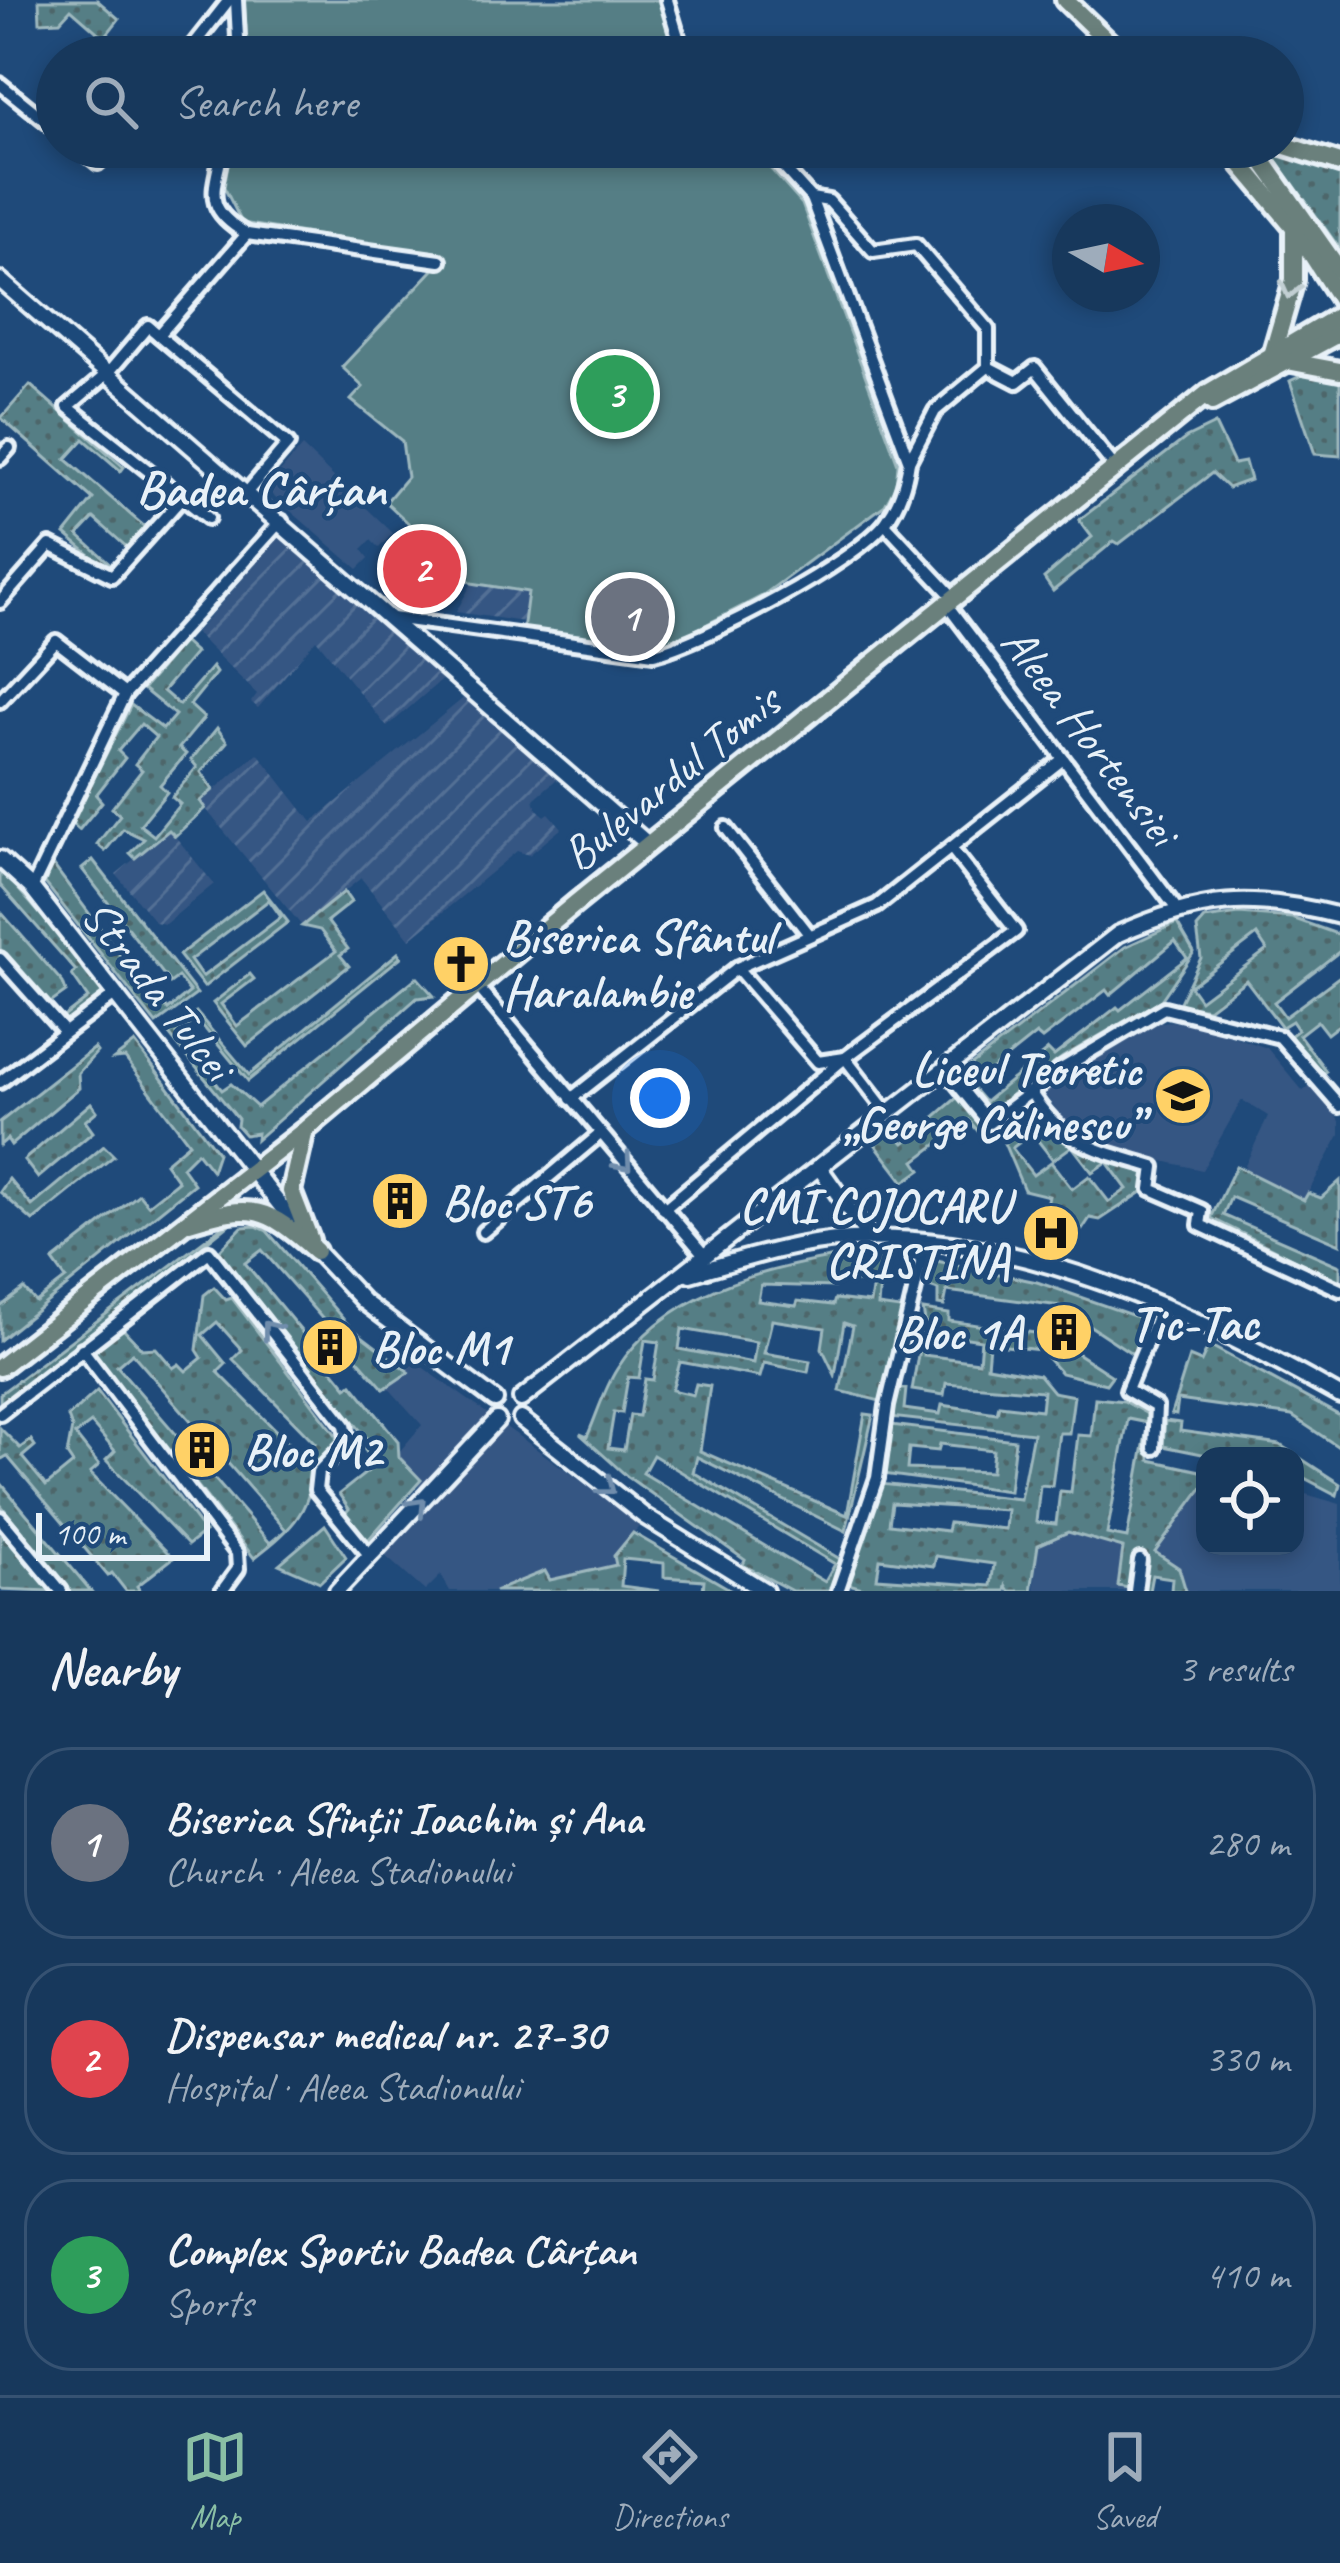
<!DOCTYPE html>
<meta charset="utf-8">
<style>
body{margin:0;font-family:Caveat,sans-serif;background:#203f62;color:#f1f3f6}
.controls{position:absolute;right:36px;bottom:36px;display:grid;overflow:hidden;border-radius:24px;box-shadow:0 6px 18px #0003}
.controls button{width:108px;height:108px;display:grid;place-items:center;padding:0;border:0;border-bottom:3px solid #365272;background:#17385c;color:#f1f3f6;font:60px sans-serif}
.compass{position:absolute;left:1052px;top:204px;width:108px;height:108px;border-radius:50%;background:#17385c;box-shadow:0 6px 18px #0003;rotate:99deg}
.scale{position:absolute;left:36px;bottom:30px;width:174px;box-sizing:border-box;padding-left:12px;border:6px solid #e8f1f8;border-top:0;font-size:33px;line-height:42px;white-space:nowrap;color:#e8f1f8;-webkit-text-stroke:9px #1f4a7a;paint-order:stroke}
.you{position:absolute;left:660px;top:1098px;width:42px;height:42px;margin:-30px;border:9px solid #fff;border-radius:50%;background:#1a73e8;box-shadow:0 0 0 18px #1a73e833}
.badge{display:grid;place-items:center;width:78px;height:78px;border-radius:50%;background:#8abfa5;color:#fff;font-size:39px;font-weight:700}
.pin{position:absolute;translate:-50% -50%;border:6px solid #fff;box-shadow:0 3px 12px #0006}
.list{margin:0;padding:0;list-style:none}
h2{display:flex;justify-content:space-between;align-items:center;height:156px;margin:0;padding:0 48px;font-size:51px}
h2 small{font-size:39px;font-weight:400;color:#9eacbb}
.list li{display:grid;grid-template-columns:78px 1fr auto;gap:36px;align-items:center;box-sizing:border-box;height:192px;margin:0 24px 24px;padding:0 24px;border:3px solid #365272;border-radius:48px}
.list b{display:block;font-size:45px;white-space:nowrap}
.list p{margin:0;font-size:39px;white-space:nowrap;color:#9eacbb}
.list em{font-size:39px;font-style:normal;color:#9eacbb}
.icon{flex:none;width:66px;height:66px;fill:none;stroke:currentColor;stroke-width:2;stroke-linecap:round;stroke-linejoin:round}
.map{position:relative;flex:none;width:1340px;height:1591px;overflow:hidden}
.search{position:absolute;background:#17385c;box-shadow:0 6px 18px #0003;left:36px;right:36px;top:36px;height:132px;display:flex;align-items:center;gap:30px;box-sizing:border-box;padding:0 42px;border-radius:66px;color:#9eacbb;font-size:45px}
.sheet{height:804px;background:#17385c}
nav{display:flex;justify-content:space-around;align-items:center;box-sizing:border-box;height:168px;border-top:3px solid #365272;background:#17385c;font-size:33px;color:#9eacbb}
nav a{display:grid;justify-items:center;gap:6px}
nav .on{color:#8abfa5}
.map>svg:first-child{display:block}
.built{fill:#365683}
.industrial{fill:url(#industrial-furrows)}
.green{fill:url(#green-dots);stroke:#9eb8be;stroke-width:3;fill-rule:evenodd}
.pitch{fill:#547e85;stroke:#9eb8be;stroke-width:3}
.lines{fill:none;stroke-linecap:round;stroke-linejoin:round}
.street-casing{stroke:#e8f1f8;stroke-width:20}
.secondary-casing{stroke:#e8f1f8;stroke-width:22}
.primary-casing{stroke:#e8f1f8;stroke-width:26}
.street{stroke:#1f4a7a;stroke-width:10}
.secondary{stroke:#1f4a7a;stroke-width:14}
.primary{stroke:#6a807c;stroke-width:16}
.oneway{stroke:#c2cfd3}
.oneway2{stroke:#6f8dac}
.labels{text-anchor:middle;stroke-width:9;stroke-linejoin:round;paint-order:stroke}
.street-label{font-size:48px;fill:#e8f1f8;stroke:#1f4a7a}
.poi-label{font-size:48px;font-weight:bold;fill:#e8f1f8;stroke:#1f4a7a;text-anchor:start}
.neighbourhood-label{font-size:51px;font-weight:bold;fill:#e8f1f8;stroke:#1f4a7a}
</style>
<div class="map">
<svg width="1340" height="1591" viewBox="0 0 1340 1591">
<defs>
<pattern id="industrial-furrows" width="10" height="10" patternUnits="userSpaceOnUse" patternTransform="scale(3)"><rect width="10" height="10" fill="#365683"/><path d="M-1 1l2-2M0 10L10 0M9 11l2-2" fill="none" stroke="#536f95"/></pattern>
<pattern id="green-dots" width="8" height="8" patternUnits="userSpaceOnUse" patternTransform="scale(3)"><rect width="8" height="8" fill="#547e85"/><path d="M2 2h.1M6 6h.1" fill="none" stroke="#4e666a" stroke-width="1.8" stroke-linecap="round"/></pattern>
</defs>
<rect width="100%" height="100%" fill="#1f4a7a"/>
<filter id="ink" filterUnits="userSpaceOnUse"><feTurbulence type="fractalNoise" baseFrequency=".00833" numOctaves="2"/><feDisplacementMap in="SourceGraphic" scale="24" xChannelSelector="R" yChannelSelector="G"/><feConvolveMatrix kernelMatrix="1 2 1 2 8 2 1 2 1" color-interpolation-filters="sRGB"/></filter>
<g filter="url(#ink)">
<g class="built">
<polygon points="302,447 393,533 379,548 371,540 362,549 369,558 358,569 265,489"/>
<polygon points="1170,1021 1206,1027 1267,1048 1303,1091 1312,1084 1340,1121 1340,1135 1304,1200 1243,1170 1268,1116 1242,1100 1202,1170 1081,1142 1043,1092 1155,1023"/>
<polygon points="414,1361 641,1524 615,1556 617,1565 549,1580 544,1571 495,1591 450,1591 441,1575 425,1591 383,1554 434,1502 393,1459 422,1425 385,1384"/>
<polygon points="1205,1484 1205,1546 1295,1546 1295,1491 1340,1504 1340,1591 1186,1591 1179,1568 1155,1552"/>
<polygon points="1068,1532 1123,1548 1118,1585 1127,1591 1034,1591 1038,1545"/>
</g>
<g class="industrial">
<polygon points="281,535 446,676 387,727 316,639 258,708 251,702 257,694 195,633"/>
<polygon points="472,583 528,592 524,622 456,612"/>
<polygon points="466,696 558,778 534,799 537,809 545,816 549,813 562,828 529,855 517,851 410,939 361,878 302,926 200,802 258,753 312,822"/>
<polygon points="170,830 214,884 165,924 155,922 116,874"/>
</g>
<g class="green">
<polygon points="39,0 97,0 119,19 104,38 71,9 60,21 40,22"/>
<polygon points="1278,152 1340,171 1340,249 1274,157"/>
<polygon points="1311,371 1340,376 1340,456 1315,454 1290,381"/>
<polygon points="30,385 124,467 121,471 84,439 66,459 146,528 129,549 94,518 78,535 114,567 110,572 65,534 93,499 1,418"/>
<polygon points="1215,424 1234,464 1245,462 1250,480 1228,488 1212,473 1119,544 1114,541 1053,591 1044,578 1092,537 1079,520 1186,438"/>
<polygon points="183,642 195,653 163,691 179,705 212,667 216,673 190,705 204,718 179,748 186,754 160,785 167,792 140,825 154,836 180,804 172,797 197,767 191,760 217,728 227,742 201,772 213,790 200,801 205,808 175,836 169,830 135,858 130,853 144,839 123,829 105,851 97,844 120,815 112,808 142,770 135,764 156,737 141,724 118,751 125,758 96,795 102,802 79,830 71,823 131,705 163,729 175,715 143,689"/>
<polygon points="93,860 197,994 156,1024 45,883 51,862 143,986 148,984 168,1010 190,992 178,977 170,983 82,869"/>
<polygon points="0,868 108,992 65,1024 61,1019 88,998 72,975 76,971 0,885"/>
<path d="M263 890 288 922 204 987 179 955ZM269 900 281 917 202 977 190 960Z"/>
<polygon points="344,892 351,902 327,921 348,949 340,955 349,966 247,1046 213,1003 250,974 254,979 221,1004 237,1026 336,951 320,930 302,926"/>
<polygon points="0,911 63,983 66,992 49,1004 0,949"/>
<path d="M1239 914 1292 918 1340 935V951L1274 1002 1285 1017 1340 976V1024L1327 1034 1317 1021 1299 1035 1326 1071 1322 1074 1290 1036 1298 1030 1292 1021 1282 1027 1246 980 1208 1009 1179 1004 1201 958 1197 928 1205 919ZM1257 935 1267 950 1200 1000 1190 986Z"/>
<path d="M1177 923 1194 952 1161 1000 1063 1057 986 1114 957 1076 1125 947ZM1175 941 1187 958 1120 1010 1117 1007 1054 1056 1048 1050 985 1102 971 1086 1036 1034 1042 1039 1106 990 1110 995Z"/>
<polygon points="398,953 401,957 248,1081 197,1019 177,1034 222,1090 231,1084 257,1107 417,977 434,996 417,998 256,1140 257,1133 245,1135 237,1126 238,1119 169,1034 196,1012 249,1075"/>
<polygon points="135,1043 218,1153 212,1171 197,1152 182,1167 194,1184 0,1340 0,1307 24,1289 36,1302 66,1279 53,1261 139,1194 148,1205 178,1181 165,1163 189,1143 125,1058 114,1059"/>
<polygon points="94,1048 97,1052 78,1073 79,1088 11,1145 7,1139 0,1145 0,1122"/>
<polygon points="959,1096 989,1137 985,1140 969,1120 915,1161 921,1170 904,1182 875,1144 891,1129 904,1143"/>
<polygon points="91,1103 97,1111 85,1121 93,1132 38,1178 24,1160"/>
<path d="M1038 1116 1077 1147 1150 1169 1145 1190 1100 1220 1090 1218 1082 1230 1072 1227 1073 1221 1045 1214 1049 1196 1024 1190 1004 1143ZM1032 1133 1053 1160 1072 1146 1092 1172 1107 1162 1127 1189 1109 1202 1089 1176 1072 1189 1051 1162 1033 1175 1012 1148Z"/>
<polygon points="104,1146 114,1156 33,1221 0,1192 9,1179 32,1206"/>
<polygon points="1236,1166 1304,1200 1308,1193 1321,1198 1340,1181 1340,1244 1231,1197 1223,1215 1340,1266 1340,1282 1211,1218"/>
<polygon points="227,1223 228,1225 0,1408 0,1394"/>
<polygon points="256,1226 267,1231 350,1327 409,1372 384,1389 262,1250 245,1263 347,1387 352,1384 398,1441 399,1457 421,1480 367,1541 342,1517 349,1509 339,1494 376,1465 362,1446 368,1440 218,1252 242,1227"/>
<path d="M841 1256 882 1257 878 1306 907 1310 884 1402 840 1391 853 1326 844 1323 835 1375 822 1348 825 1328 772 1320 764 1353 810 1361 808 1372 764 1363 760 1377 680 1362 672 1390 693 1395 696 1384 710 1386 700 1451 847 1515 865 1414 873 1415 846 1531 697 1457 693 1472 845 1562 831 1591H792L743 1565 745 1560 628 1477 580 1434 587 1437C597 1415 604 1389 617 1369 664 1294 758 1270 841 1256ZM836 1279 873 1284 870 1303 835 1299 833 1305 798 1301 796 1306 758 1301 761 1285 834 1287ZM682 1329 756 1342 753 1363 679 1349ZM645 1340 659 1342 653 1380 645 1379 639 1416 630 1415 624 1450 608 1448 614 1412 622 1413 628 1377 639 1378ZM653 1455 835 1564 825 1582 643 1473Z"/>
<polygon points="932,1260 1037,1282 1149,1321 1133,1354 1060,1306 947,1291 944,1306 938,1305 938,1290 927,1286"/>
<path d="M214 1287 226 1300 232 1298 337 1436 338 1442 312 1469C312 1513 286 1533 254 1558L93 1352 122 1328 142 1349 156 1348 173 1368 179 1364 186 1371 202 1358 197 1350 204 1295ZM217 1322 242 1350 233 1359 315 1443 301 1456 218 1372 226 1364 202 1335ZM132 1353 286 1530 270 1543 117 1366Z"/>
<path d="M923 1310 949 1314V1321L1049 1335 1112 1376 1106 1384 1061 1373 1040 1350 989 1344 987 1366 1039 1375 1053 1392 1074 1396 1069 1433H1059L1052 1486 1040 1485 1036 1522 1056 1524 1060 1491 1071 1492 1078 1435 1091 1436 1095 1398 1124 1401 1149 1415 1150 1460 1205 1472V1484L1155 1552 1179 1568 1186 1591H1171L1172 1578 1152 1575 1149 1591H1140L1145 1561 1134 1555 1128 1588 1118 1586 1123 1548 1068 1532 1038 1545 1031 1591H1009L1006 1586 1005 1591H873L845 1583 881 1484 1020 1499 1033 1433 890 1417 896 1389H906L904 1409 940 1414 942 1405 997 1413 999 1405 1041 1410 1043 1391 946 1383 944 1395 912 1390 922 1332 923 1355 979 1362 981 1340 927 1332ZM1128 1419 1148 1423 1127 1538 1107 1534ZM892 1503 1007 1510 1005 1529 949 1523 947 1531 889 1524ZM936 1556 994 1564 991 1586 877 1578 880 1559 934 1566Z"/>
<polygon points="1209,1345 1340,1416 1340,1448 1292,1416 1178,1400 1176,1415 1171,1414 1189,1357 1201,1362"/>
<polygon points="97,1391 205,1532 188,1545 106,1460 115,1451 91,1423 75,1435 99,1465 90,1473 173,1558 137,1586 140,1591 126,1591 112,1573 108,1576 7,1456 0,1460 0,1428 20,1448 31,1440 35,1446 22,1457 46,1486 73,1464 67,1455 72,1428 68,1417"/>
<polygon points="1165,1421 1181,1423 1180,1431 1280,1445 1340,1484 1337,1495 1295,1473 1295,1456 1212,1456 1163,1446"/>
<path d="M891 1425 1015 1440 1009 1491 883 1474ZM940 1444 993 1450 991 1472 907 1469 909 1448 938 1451Z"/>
<polygon points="0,1482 91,1591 70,1591 0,1504"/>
<polygon points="325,1525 346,1557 320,1582 279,1564"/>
<polygon points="0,1527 51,1591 0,1589"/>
<polygon points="633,1533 733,1591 703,1591 704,1580 664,1577 664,1563 623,1559 621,1586 659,1591 495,1591 545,1571 550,1580 616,1565 614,1556"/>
</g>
<g class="pitch">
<polygon points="244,0 661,0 675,57 248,57"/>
<polygon points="231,147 751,147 802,204 898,464 896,485 885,505 762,596 672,642 605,636 603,642 523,631 528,592 472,583 386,502 407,477 402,441 351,400 363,387 342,367 446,256 242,223 224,187"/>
</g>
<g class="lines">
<g class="street-casing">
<g id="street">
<polyline points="236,0 239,57"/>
<polyline points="667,0 684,57"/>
<polyline points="184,57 229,0"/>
<polyline points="0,84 57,130"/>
<polyline points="78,147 98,163 111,147"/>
<path d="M223 147C214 192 202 208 247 234L440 261"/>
<polyline points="811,198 829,201 873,251 916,245 988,329 988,367 935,411 909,461"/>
<polyline points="159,335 247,234"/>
<polyline points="988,367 1017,382 1035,368 1117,470"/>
<polyline points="0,458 9,448"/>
<polyline points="208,518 68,407 109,372 148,326 288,444 248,491"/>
<polyline points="885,524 955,599"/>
<polyline points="0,602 50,545 112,576 181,499"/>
<polyline points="947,605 1176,908"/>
<path d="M392 618 654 654C704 642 856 562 886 522 899 504 906 483 909 461L811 198 765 147"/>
<polyline points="0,701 56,641 125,694"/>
<polyline points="726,828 808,933"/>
<polyline points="32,888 125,694 281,521"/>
<polyline points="0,959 64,1031"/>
<polyline points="737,968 818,1062 845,1058 886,1111"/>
<polyline points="477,986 705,1256"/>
<polyline points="944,1068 989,1123 1063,1068 1164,1008 1280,1037 1340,1106"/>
<polyline points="0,1082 116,994"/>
<path d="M1030 1091C1062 1145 1098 1150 1154 1167L1151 1189 1202 1211 1200 1225 1340 1290"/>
<polyline points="571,1099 737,968 877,906 1063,759"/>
<polyline points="664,1209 845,1058 1016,931 951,848"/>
<polyline points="483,1232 599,1135"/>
<polyline points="82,1349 237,1553 238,1569 222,1591"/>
<polyline points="0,1414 209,1252 345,1425 348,1441 318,1472 316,1490 370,1556"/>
<polyline points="1154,1448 1156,1407 1127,1390 1162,1305"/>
<polyline points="0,1518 61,1591"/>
<polyline points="838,1591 877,1478 887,1406 926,1242"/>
<polyline points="1136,1591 1140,1560"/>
</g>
</g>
<g class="secondary-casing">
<g id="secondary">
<polyline points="0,280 649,845"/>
<polyline points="0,859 32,888 316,1251 364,1302 495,1400"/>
<polyline points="819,1167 870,1239"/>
<path d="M690 1274C743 1259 796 1242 851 1239 1025 1231 1192 1313 1340 1396"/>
<path d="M521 1399 1118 934C1201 897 1251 893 1340 916"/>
<polyline points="521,1419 644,1516 765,1591"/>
<polyline points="337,1591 497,1420"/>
</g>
</g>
<g class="primary-casing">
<g id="primary">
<polyline points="1065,0 1124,57"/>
<polyline points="1283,145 1340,163"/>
<polyline points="1227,147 1294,227 1340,299"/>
<polyline points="1253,147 1340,271"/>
<polyline points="1273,352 1294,280 1294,228"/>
<polyline points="1287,361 1340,371"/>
<polyline points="1212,402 1340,333"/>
<polyline points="304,1134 291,1191 310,1240"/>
<path d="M189 1222C254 1203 265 1206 316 1251"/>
<polyline points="0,1367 306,1129 576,903 1208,393 1340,315"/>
</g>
</g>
<use href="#street" class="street"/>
<use href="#secondary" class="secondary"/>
<use href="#primary" class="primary"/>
</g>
<defs><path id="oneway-chevron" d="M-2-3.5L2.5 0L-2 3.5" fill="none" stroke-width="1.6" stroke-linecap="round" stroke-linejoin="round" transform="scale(3)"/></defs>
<use class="oneway" href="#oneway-chevron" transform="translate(1290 290) rotate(104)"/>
<g class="oneway2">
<use href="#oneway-chevron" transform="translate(624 1163) rotate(49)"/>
<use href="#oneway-chevron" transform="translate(270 1329) rotate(-128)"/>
<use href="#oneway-chevron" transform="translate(607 1487) rotate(38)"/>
<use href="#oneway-chevron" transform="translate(418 1506) rotate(-46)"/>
</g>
</g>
<defs>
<g id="church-disc" transform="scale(3)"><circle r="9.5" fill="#ffd166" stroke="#1f4a7a"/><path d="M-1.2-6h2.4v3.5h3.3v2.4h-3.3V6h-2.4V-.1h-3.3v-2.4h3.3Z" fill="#111"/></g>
<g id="school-disc" transform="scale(3)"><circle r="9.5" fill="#ffd166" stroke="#1f4a7a"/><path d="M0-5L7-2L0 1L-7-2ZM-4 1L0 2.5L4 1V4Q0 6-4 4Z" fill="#111"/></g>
<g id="building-disc" transform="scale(3)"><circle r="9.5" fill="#ffd166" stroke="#1f4a7a"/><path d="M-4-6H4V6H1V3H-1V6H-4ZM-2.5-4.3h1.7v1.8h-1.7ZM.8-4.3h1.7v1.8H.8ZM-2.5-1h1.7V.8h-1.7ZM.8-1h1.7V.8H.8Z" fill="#111"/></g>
<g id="hospital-disc" transform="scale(3)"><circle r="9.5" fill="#ffd166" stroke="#1f4a7a"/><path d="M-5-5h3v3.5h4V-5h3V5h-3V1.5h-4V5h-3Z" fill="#111"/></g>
</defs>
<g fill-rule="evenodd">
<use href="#church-disc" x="461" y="964"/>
<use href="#school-disc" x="1183" y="1096"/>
<use href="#building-disc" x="400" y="1201"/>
<use href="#hospital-disc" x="1051" y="1233"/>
<use href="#building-disc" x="1064" y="1332"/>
<use href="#building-disc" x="330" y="1347"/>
<use href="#building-disc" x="202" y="1450"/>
</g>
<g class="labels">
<g class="street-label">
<text transform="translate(1091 735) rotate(53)" y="17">Aleea Hortensiei</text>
<text transform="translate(670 777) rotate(-39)" y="17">Bulevardul Tomis</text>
<text transform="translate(159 989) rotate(52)" y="17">Strada Tulcei</text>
</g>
<g class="poi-label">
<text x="503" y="953">Biserica Sfântul<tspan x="503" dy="55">Haralambie</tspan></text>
<text x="1141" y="1085" text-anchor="end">Liceul Teoretic<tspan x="1141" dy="55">„George Călinescu”</tspan></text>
<text x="442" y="1218">Bloc ST6</text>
<text x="1009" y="1222" text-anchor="end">CMI COJOCARU<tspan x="1009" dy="55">CRISTINA</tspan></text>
<text x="1022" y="1349" text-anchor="end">Bloc 1A</text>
<text x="372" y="1364">Bloc M1</text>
<text x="244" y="1467">Bloc M2</text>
</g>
<g class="neighbourhood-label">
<text x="261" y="506">Badea Cârțan</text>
<text x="1194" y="1340">Tic-Tac</text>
</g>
</g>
</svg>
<div class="controls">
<button><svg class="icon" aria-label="locate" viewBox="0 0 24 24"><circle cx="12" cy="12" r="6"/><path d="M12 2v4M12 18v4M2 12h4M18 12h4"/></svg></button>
</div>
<svg class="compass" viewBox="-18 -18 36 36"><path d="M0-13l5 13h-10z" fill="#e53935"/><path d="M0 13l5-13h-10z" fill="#9eacbb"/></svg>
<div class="scale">100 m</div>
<div class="you"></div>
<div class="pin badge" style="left:630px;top:617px;background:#6b7280">1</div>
<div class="pin badge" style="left:422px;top:569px;background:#e0444e">2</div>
<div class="pin badge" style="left:615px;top:394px;background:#2e9e5b">3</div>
<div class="search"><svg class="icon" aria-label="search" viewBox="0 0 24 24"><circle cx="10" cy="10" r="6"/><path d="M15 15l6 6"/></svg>Search here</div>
</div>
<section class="sheet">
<h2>Nearby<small>3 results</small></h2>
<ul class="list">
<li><span class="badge" style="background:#6b7280">1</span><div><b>Biserica Sfinții Ioachim și Ana</b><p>Church · Aleea Stadionului</p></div><em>280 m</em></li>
<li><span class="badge" style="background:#e0444e">2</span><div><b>Dispensar medical nr. 27-30</b><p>Hospital · Aleea Stadionului</p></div><em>330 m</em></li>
<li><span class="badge" style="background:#2e9e5b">3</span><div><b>Complex Sportiv Badea Cârțan</b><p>Sports</p></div><em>410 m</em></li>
</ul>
</section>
<nav>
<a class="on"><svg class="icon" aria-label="map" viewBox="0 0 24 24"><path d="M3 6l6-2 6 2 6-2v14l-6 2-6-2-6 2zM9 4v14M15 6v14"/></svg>Map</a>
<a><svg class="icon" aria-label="directions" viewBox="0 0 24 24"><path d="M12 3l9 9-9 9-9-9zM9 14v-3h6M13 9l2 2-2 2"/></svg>Directions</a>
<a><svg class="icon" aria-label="saved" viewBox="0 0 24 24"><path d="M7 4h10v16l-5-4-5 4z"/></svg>Saved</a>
</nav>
